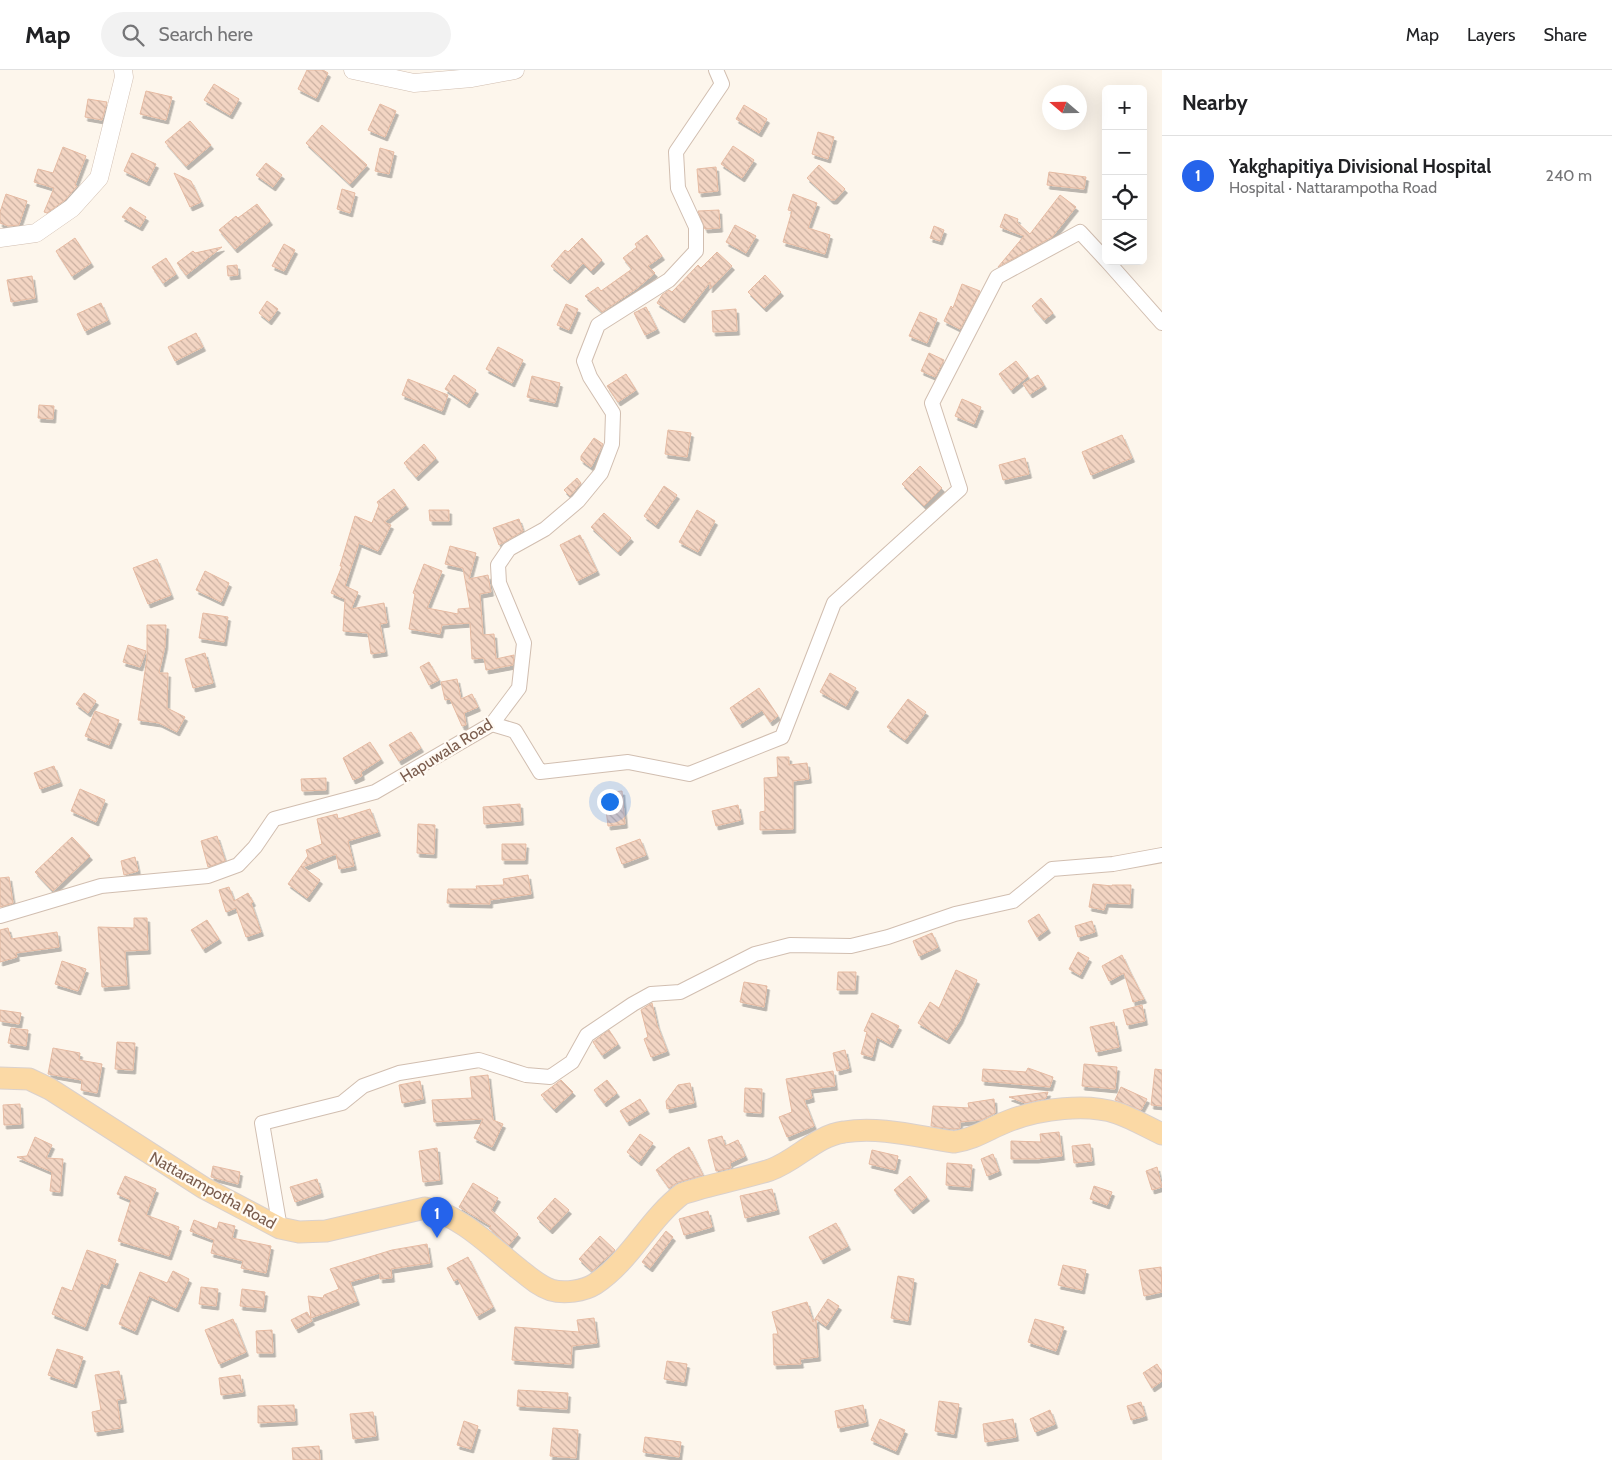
<!DOCTYPE html>
<meta charset="utf-8">
<style>
body{margin:0;font-family:Cabin,sans-serif;background:#f2f2f2;color:#202124}
.controls{position:absolute;right:15px;top:15px;display:grid;overflow:hidden;border-radius:8px;box-shadow:0 5px 20px #0002}
.controls button{width:45px;height:45px;display:grid;place-items:center;padding:0;border:0;border-bottom:1px solid #e0e0e0;background:#fff;color:#202124;font:25px sans-serif}
.compass{position:absolute;left:1042px;top:15px;width:45px;height:45px;border-radius:50%;background:#fff;box-shadow:0 5px 20px #0002;rotate:290deg}
.you{position:absolute;left:609px;top:731px;width:18px;height:18px;margin:-12px;border:4px solid #fff;border-radius:50%;background:#1a73e8;box-shadow:0 0 0 8px #1a73e833}
.badge{display:grid;place-items:center;width:32px;height:32px;border-radius:50%;background:#2563eb;color:#fff;font-size:16px;font-weight:700}
.pin{position:absolute;translate:-50% -41px;filter:drop-shadow(0 1px 2px #0008)}
.pin::after{content:'';position:absolute;top:26px;width:18px;height:15px;background:inherit;clip-path:polygon(0 0,100% 0,50% 100%)}
.list{margin:0;padding:0;list-style:none}
h2{display:flex;justify-content:space-between;align-items:center;height:65px;margin:0;padding:0 20px;font-size:21px}
h2 small{font-size:16px;font-weight:400;color:#757577}
.list li{display:grid;grid-template-columns:32px 1fr auto;gap:15px;align-items:center;box-sizing:border-box;height:80px;padding:0 20px;border-top:1px solid #e0e0e0}
.list b{display:block;font-size:19px;white-space:nowrap}
.list p{margin:0;font-size:16px;white-space:nowrap;color:#757577}
.list em{font-size:16px;font-style:normal;color:#757577}
.icon{flex:none;width:28px;height:28px;fill:none;stroke:currentColor;stroke-width:2;stroke-linecap:round;stroke-linejoin:round}
.map{position:relative;flex:none;width:1162px;height:1390px;overflow:hidden}
header{display:flex;align-items:center;gap:30px;box-sizing:border-box;height:70px;padding:0 25px;background:#fff;border-bottom:1px solid #e0e0e0}
header strong{font-size:24px}
nav{display:flex;gap:28px;margin-inline-start:auto;font-size:18px}
.search{width:350px;height:45px;background:#f2f2f2;display:flex;align-items:center;gap:12px;box-sizing:border-box;padding:0 18px;border-radius:28px;color:#757577;font-size:19px}
main{display:flex}
aside{flex:1;background:#fff}
.map>svg:first-child{display:block}
.building{fill:url(#building-back-hatch);stroke:#e6bba3;filter:url(#shadow)}
.lines{fill:none;stroke-linecap:round;stroke-linejoin:round}
.minor-casing{stroke:#d1beb0;stroke-width:16}
.tertiary-casing{stroke:#d1beb0;stroke-width:19}
.primary-casing{stroke:#dad1cd;stroke-width:23}
.minor{stroke:#fff;stroke-width:14}
.tertiary{stroke:#fff;stroke-width:18}
.primary{stroke:#fbd9a5;stroke-width:21}
.labels{text-anchor:middle;stroke-width:4.5;stroke-linejoin:round;paint-order:stroke}
.street-label{font-size:16px;fill:#7a5c4d;stroke:#fffaf3}
</style>
<header>
<strong>Map</strong>
<div class="search"><svg class="icon" aria-label="search" viewBox="0 0 24 24"><circle cx="10" cy="10" r="6"/><path d="M15 15l6 6"/></svg>Search here</div>
<nav><a>Map</a><a>Layers</a><a>Share</a></nav>
</header>
<main>
<div class="map">
<svg width="1162" height="1390" viewBox="0 0 1162 1390">
<defs>
<pattern id="building-back-hatch" width="6" height="6" patternUnits="userSpaceOnUse" patternTransform="scale(1.25)"><rect width="6" height="6" fill="#f3d5c3"/><path d="M-1 5l2 2M0 0l6 6M5-1l2 2" fill="none" stroke="#cab0a1"/></pattern>
<filter id="shadow"><feDropShadow dx="2.5" dy="4" stdDeviation="0" flood-color="#0004"/></filter>
</defs>
<rect width="100%" height="100%" fill="#fdf6ec"/>
<g class="building">
<polygon points="307,0 323,0 328,3 316,28 298,19"/>
<polygon points="214,14 239,29 230,45 204,30"/>
<polygon points="146,21 172,27 166,50 140,44"/>
<polygon points="88,29 107,32 102,50 85,47"/>
<polygon points="380,34 396,41 385,67 368,60"/>
<polygon points="744,35 767,49 759,63 736,49"/>
<polygon points="190,51 211,75 186,96 165,72"/>
<polygon points="322,55 367,95 350,114 306,73"/>
<polygon points="818,62 834,67 828,89 812,84"/>
<polygon points="733,76 754,90 742,108 721,94"/>
<polygon points="63,77 86,86 75,115 77,116 65,130 47,143 44,142 54,118 34,112 38,99 53,103"/>
<polygon points="380,78 394,82 389,104 375,101"/>
<polygon points="132,83 156,94 147,112 124,101"/>
<polygon points="266,93 282,105 273,117 256,105"/>
<polygon points="819,95 845,119 835,130 831,130 807,108"/>
<polygon points="716,97 718,121 699,123 697,99"/>
<polygon points="1049,102 1086,107 1084,119 1047,115"/>
<polygon points="174,103 191,111 201,132 190,137"/>
<polygon points="342,119 355,123 350,143 337,139"/>
<polygon points="6,124 27,131 19,155 8,156 0,153 0,142"/>
<polygon points="793,124 817,133 808,158 830,165 825,184 783,172 792,141 788,140"/>
<polygon points="1060,125 1076,137 1052,167 998,197 1024,166 1000,157 1005,144 1018,149 1017,152 1030,164"/>
<polygon points="257,134 270,151 235,179 219,160 236,146 238,148"/>
<polygon points="130,137 146,147 140,157 122,147"/>
<polygon points="719,140 720,158 705,159 698,141"/>
<polygon points="735,155 756,166 746,183 726,172"/>
<polygon points="934,156 944,160 940,171 930,168"/>
<polygon points="647,165 662,186 648,196 655,203 636,219 602,242 585,226 598,217 601,221 632,199 623,188 637,177 635,174"/>
<polygon points="75,168 91,193 72,206 56,181"/>
<polygon points="582,168 602,190 591,201 583,193 568,210 551,196 565,180 568,182"/>
<polygon points="284,174 295,180 284,201 272,196"/>
<polygon points="222,177 186,205 177,193 193,181 195,183"/>
<polygon points="717,182 732,196 710,219 710,212 682,249 657,233 662,225 669,220 672,222 698,195 701,198"/>
<polygon points="166,188 176,204 163,213 152,197"/>
<polygon points="237,195 238,205 228,206 227,196"/>
<polygon points="765,205 781,222 764,238 748,222"/>
<polygon points="32,206 35,228 11,232 7,210"/>
<polygon points="962,214 980,221 960,259 944,251 951,236 953,238"/>
<polygon points="1041,228 1053,243 1044,250 1032,236"/>
<polygon points="267,231 278,239 269,251 259,243"/>
<polygon points="101,233 108,250 85,261 77,244"/>
<polygon points="566,234 578,239 569,260 557,255"/>
<polygon points="646,237 657,259 645,265 634,243"/>
<polygon points="736,239 737,261 713,262 712,241"/>
<polygon points="920,242 937,249 927,273 909,266"/>
<polygon points="196,263 203,277 175,291 168,277"/>
<polygon points="498,277 523,290 512,313 486,299"/>
<polygon points="929,283 944,290 935,307 921,301"/>
<polygon points="1016,291 1028,306 1011,320 999,304"/>
<polygon points="626,304 636,320 618,332 607,316"/>
<polygon points="454,305 476,320 467,334 445,319"/>
<polygon points="1038,305 1044,315 1030,324 1023,314"/>
<polygon points="532,306 560,313 555,333 527,327"/>
<polygon points="408,309 448,325 442,341 402,325"/>
<polygon points="962,329 981,337 974,354 955,346"/>
<polygon points="39,335 54,336 53,349 38,348"/>
<polygon points="668,360 691,363 687,387 665,384"/>
<polygon points="1122,365 1132,388 1091,405 1082,382"/>
<polygon points="594,368 603,374 591,397 581,390 581,386"/>
<polygon points="424,374 436,388 416,407 404,393"/>
<polygon points="1025,388 1029,404 1003,410 999,395"/>
<polygon points="920,396 942,418 924,436 902,414"/>
<polygon points="577,408 581,413 570,426 564,420"/>
<polygon points="664,416 677,425 656,455 644,446"/>
<polygon points="394,419 406,435 384,452 391,455 378,481 359,473 345,516 358,522 351,539 384,533 387,553 380,554 385,582 371,584 368,563 343,561 345,529 331,523 342,496 340,496 355,446 372,453 379,435 377,432"/>
<polygon points="429,440 449,440 449,451 430,451"/>
<polygon points="697,440 715,451 698,482 679,472"/>
<polygon points="604,443 631,468 618,482 591,457"/>
<polygon points="519,449 523,461 499,475 493,458"/>
<polygon points="580,465 597,501 577,511 560,475"/>
<polygon points="450,476 476,483 469,509 488,505 491,522 480,524 483,565 494,564 496,589 514,585 513,595 486,600 484,588 472,589 470,553 442,555 440,564 409,559 415,524 413,523 424,494 442,501 427,538 458,544 458,539 470,538 463,498 445,494"/>
<polygon points="157,489 171,525 148,534 133,498"/>
<polygon points="205,501 229,513 221,532 196,520"/>
<polygon points="203,543 228,547 224,572 199,568"/>
<polygon points="147,555 166,555 165,576 159,603 168,603 167,638 185,647 177,662 159,653 138,650 147,587"/>
<polygon points="128,575 146,581 140,597 123,592"/>
<polygon points="205,583 213,613 193,618 185,589"/>
<polygon points="429,592 439,610 429,615 420,597"/>
<polygon points="830,603 856,618 846,636 820,622"/>
<polygon points="457,609 461,629 472,624 478,637 464,643 466,655 462,656 450,629 445,630 441,612"/>
<polygon points="759,618 778,646 770,652 762,640 740,654 730,638"/>
<polygon points="84,623 96,631 88,643 76,634"/>
<polygon points="908,629 926,642 905,670 887,657"/>
<polygon points="95,641 119,650 109,675 85,666"/>
<polygon points="411,662 421,678 399,691 389,675"/>
<polygon points="370,672 381,689 361,702 362,706 353,710 343,688"/>
<polygon points="777,687 789,687 789,695 807,693 809,709 793,711 793,759 760,760 760,742 765,741 764,708 778,707"/>
<polygon points="54,696 60,712 40,719 34,703"/>
<polygon points="326,708 326,720 302,721 301,709"/>
<polygon points="80,719 105,730 96,752 71,741"/>
<polygon points="622,721 625,754 608,756 604,723"/>
<polygon points="520,734 521,751 484,754 483,737"/>
<polygon points="738,735 741,750 716,756 712,741"/>
<polygon points="370,739 378,762 348,771 354,796 339,799 336,784 303,797 320,810 307,828 288,814 308,786 306,780 322,774 317,749 337,744 338,749"/>
<polygon points="418,754 435,755 434,784 417,783"/>
<polygon points="217,766 225,791 208,797 201,771"/>
<polygon points="72,767 90,786 53,821 35,802"/>
<polygon points="640,769 646,785 622,794 616,778"/>
<polygon points="502,774 526,774 525,790 502,790"/>
<polygon points="135,787 138,801 124,805 121,791"/>
<polygon points="528,805 531,824 490,830 490,834 447,833 448,819 477,819 476,816 504,815 503,809"/>
<polygon points="9,807 13,833 0,837 0,808"/>
<polygon points="1093,814 1112,816 1112,815 1131,815 1130,834 1106,833 1104,840 1089,837"/>
<polygon points="229,817 234,831 248,823 253,832 251,833 261,862 246,867 236,838 226,842 219,820"/>
<polygon points="1039,844 1048,859 1037,867 1028,851"/>
<polygon points="134,848 147,848 148,880 125,881 127,915 102,917 98,857 134,858"/>
<polygon points="207,850 219,869 203,879 191,860"/>
<polygon points="1092,851 1095,862 1078,867 1075,856"/>
<polygon points="8,858 11,869 57,862 59,877 16,883 17,887 0,892 0,860"/>
<polygon points="932,863 938,877 919,886 913,871"/>
<polygon points="1078,882 1089,888 1080,905 1069,899"/>
<polygon points="1122,885 1129,900 1144,929 1133,932 1124,903 1109,911 1102,896"/>
<polygon points="62,891 86,899 78,921 55,914"/>
<polygon points="956,900 977,910 960,950 947,970 918,953 930,932 939,938"/>
<polygon points="838,902 856,902 855,920 837,920"/>
<polygon points="744,912 767,916 764,937 740,932"/>
<polygon points="652,933 657,955 667,981 651,987 644,969 648,967 641,940"/>
<polygon points="1142,935 1145,951 1127,955 1123,940"/>
<polygon points="0,940 21,943 19,954 0,951"/>
<polygon points="872,943 899,956 890,974 877,967 872,987 861,984 867,962 864,961"/>
<polygon points="1114,952 1119,977 1096,982 1090,957"/>
<polygon points="11,958 28,960 26,976 8,973"/>
<polygon points="609,960 618,974 602,985 593,972"/>
<polygon points="117,972 135,973 133,1000 115,999"/>
<polygon points="53,978 80,983 79,990 102,994 97,1023 81,1020 82,1010 48,1004"/>
<polygon points="845,980 849,998 837,1001 833,983"/>
<polygon points="1084,994 1117,997 1115,1019 1082,1016"/>
<polygon points="1028,998 1053,1007 1050,1017 982,1011 983,999 1026,1002"/>
<polygon points="1155,999 1162,1000 1162,1036 1151,1035"/>
<polygon points="833,1001 835,1016 810,1019 812,1028 804,1030 814,1056 787,1067 779,1047 792,1042 786,1009"/>
<polygon points="488,1005 493,1050 503,1054 492,1077 474,1068 483,1049 434,1052 432,1030 472,1028 470,1007"/>
<polygon points="561,1010 573,1022 554,1039 541,1025"/>
<polygon points="607,1010 617,1023 604,1033 594,1020"/>
<polygon points="420,1011 423,1029 402,1033 399,1015"/>
<polygon points="690,1013 694,1033 667,1039 666,1031 678,1015"/>
<polygon points="1121,1017 1147,1029 1141,1040 1115,1030"/>
<polygon points="745,1018 762,1019 761,1043 744,1042"/>
<polygon points="1048,1022 1046,1028 1025,1033 1009,1027"/>
<polygon points="640,1029 647,1040 627,1052 620,1041"/>
<polygon points="994,1029 995,1043 981,1050 960,1052 960,1058 954,1059 931,1056 933,1036 969,1038 968,1033"/>
<polygon points="20,1034 21,1054 4,1055 3,1035"/>
<polygon points="1059,1062 1062,1086 1036,1089 1011,1089 1011,1071 1041,1072 1040,1064"/>
<polygon points="640,1064 653,1073 639,1092 627,1082"/>
<polygon points="722,1066 725,1076 738,1070 745,1086 730,1093 731,1098 716,1101 708,1070"/>
<polygon points="35,1067 52,1075 46,1088 63,1089 60,1122 50,1121 52,1102 17,1087 27,1086"/>
<polygon points="1090,1074 1092,1091 1074,1093 1072,1076"/>
<polygon points="689,1077 703,1105 678,1112 669,1118 656,1100 675,1085"/>
<polygon points="437,1078 440,1110 423,1112 419,1081"/>
<polygon points="872,1080 898,1086 895,1100 869,1094"/>
<polygon points="993,1084 999,1101 987,1106 981,1089"/>
<polygon points="947,1093 972,1095 970,1117 946,1115"/>
<polygon points="213,1096 240,1102 238,1114 211,1107"/>
<polygon points="1157,1097 1162,1117 1152,1120 1146,1101"/>
<polygon points="125,1106 156,1119 146,1145 179,1157 169,1186 118,1171 131,1130 117,1124"/>
<polygon points="910,1106 927,1127 911,1140 894,1120"/>
<polygon points="317,1109 321,1123 295,1132 290,1117"/>
<polygon points="473,1113 498,1128 491,1140 518,1164 509,1175 489,1158 491,1156 459,1137"/>
<polygon points="1094,1116 1112,1122 1107,1135 1090,1129"/>
<polygon points="772,1119 777,1140 745,1148 740,1126"/>
<polygon points="555,1128 569,1140 550,1160 537,1148"/>
<polygon points="708,1141 712,1157 684,1165 679,1149"/>
<polygon points="194,1150 217,1159 219,1152 235,1156 232,1168 271,1176 266,1203 241,1198 243,1191 211,1183 214,1170 190,1161"/>
<polygon points="836,1153 848,1176 821,1190 809,1167"/>
<polygon points="666,1161 673,1167 650,1198 642,1192"/>
<polygon points="600,1166 615,1180 592,1201 579,1189"/>
<polygon points="427,1174 430,1193 391,1199 392,1208 380,1209 380,1203 350,1212 357,1231 311,1248 308,1226 323,1228 324,1225 339,1219 330,1199 392,1180"/>
<polygon points="87,1180 116,1190 107,1215 101,1213 85,1257 52,1244 62,1217 72,1221"/>
<polygon points="468,1187 493,1237 477,1246 458,1209 454,1211 447,1198"/>
<polygon points="1063,1195 1086,1200 1082,1220 1058,1215"/>
<polygon points="1161,1197 1162,1222 1144,1226 1139,1200"/>
<polygon points="173,1201 189,1209 176,1238 149,1226 135,1261 119,1254 140,1202 167,1213"/>
<polygon points="898,1206 914,1209 908,1251 891,1248"/>
<polygon points="201,1217 218,1219 216,1236 199,1234"/>
<polygon points="242,1219 265,1222 263,1238 240,1236"/>
<polygon points="828,1229 839,1236 826,1256 816,1249 818,1287 800,1289 801,1294 774,1295 773,1264 778,1264 772,1242 807,1232 813,1252"/>
<polygon points="307,1242 312,1251 296,1259 291,1250"/>
<polygon points="594,1248 597,1273 572,1276 571,1294 512,1290 515,1257 579,1262 577,1250"/>
<polygon points="233,1249 246,1282 219,1294 205,1260"/>
<polygon points="1035,1249 1064,1257 1056,1281 1028,1272"/>
<polygon points="272,1260 273,1283 257,1283 256,1261"/>
<polygon points="57,1279 83,1287 74,1314 48,1305"/>
<polygon points="667,1291 687,1294 684,1312 664,1309"/>
<polygon points="1157,1294 1162,1302 1162,1311 1152,1318 1143,1303"/>
<polygon points="119,1301 124,1329 117,1330 121,1358 95,1362 92,1342 101,1340 95,1305"/>
<polygon points="240,1305 243,1322 221,1325 219,1308"/>
<polygon points="518,1320 568,1323 567,1339 517,1336"/>
<polygon points="939,1331 959,1334 954,1364 935,1361"/>
<polygon points="1141,1332 1145,1346 1131,1350 1127,1336"/>
<polygon points="294,1335 295,1351 258,1353 258,1336"/>
<polygon points="863,1335 866,1352 838,1358 835,1341"/>
<polygon points="1050,1340 1055,1354 1035,1362 1030,1349"/>
<polygon points="373,1342 376,1366 353,1369 350,1344"/>
<polygon points="880,1349 905,1360 896,1381 871,1370"/>
<polygon points="1013,1349 1016,1367 985,1372 983,1354"/>
<polygon points="464,1351 478,1356 471,1379 457,1375"/>
<polygon points="553,1358 578,1360 576,1388 550,1386"/>
<polygon points="645,1367 681,1372 679,1387 643,1382"/>
<polygon points="319,1376 320,1390 293,1390 292,1378"/>
</g>
<g class="lines">
<g class="minor-casing">
<g id="minor">
<polyline points="1107,191 1162,253"/>
<polyline points="492,654 515,661 540,702 628,692 689,704 782,667 834,533 960,419 932,333 997,207 1080,162 1106,190"/>
<polyline points="0,846 101,816 208,806 238,795 255,777 274,749 375,722 492,654 519,618 524,573 499,513 498,495 509,479 545,459 578,431 601,403 612,374 613,343 590,307 584,291 598,255 669,210 696,181 696,157 678,118 676,82 722,14 716,0"/>
<polyline points="280,1158 262,1053 342,1033 363,1016 399,1003 479,990 526,1005 550,1007 572,992 587,965 633,934 651,924 680,922 755,884 790,875 851,876 888,867 955,844 1013,831 1052,799 1113,794 1162,785"/>
</g>
</g>
<g class="tertiary-casing">
<g id="tertiary">
<polyline points="353,0 414,13 472,8 515,0"/>
<polyline points="0,168 36,163 72,138 99,108 124,7 123,0"/>
</g>
</g>
<g class="primary-casing">
<path id="primary" d="M0 1008 29 1009 50 1019 204 1118 280 1158 299 1162 326 1161 425 1138C461 1145 491 1177 519 1199 529 1207 539 1216 551 1220 564 1224 584 1221 595 1214 630 1191 649 1149 682 1124 711 1114 742 1109 770 1100 798 1090 815 1066 844 1062 880 1056 919 1067 954 1072 976 1069 991 1057 1011 1050 1041 1039 1086 1033 1117 1043 1132 1048 1147 1057 1162 1064"/>
</g>
<use href="#minor" class="minor"/>
<use href="#tertiary" class="tertiary"/>
<use href="#primary" class="primary"/>
</g>
<g class="labels">
<g class="street-label">
<text transform="translate(446 680) rotate(-32)" y="6">Hapuwala Road</text>
<text transform="translate(213 1120) rotate(29)" y="6">Nattarampotha Road</text>
</g>
</g>
</svg>
<div class="controls">
<button>+</button>
<button>−</button>
<button><svg class="icon" aria-label="locate" viewBox="0 0 24 24"><circle cx="12" cy="12" r="6"/><path d="M12 2v4M12 18v4M2 12h4M18 12h4"/></svg></button>
<button><svg class="icon" aria-label="layers" viewBox="0 0 24 24"><path d="M12 4l9 5-9 5-9-5zM3 14l9 5 9-5"/></svg></button>
</div>
<svg class="compass" viewBox="-18 -18 36 36"><path d="M0-13l5 13h-10z" fill="#e53935"/><path d="M0 13l5-13h-10z" fill="#757577"/></svg>
<div class="you"></div>
<div class="pin badge" style="left:437px;top:1168px">1</div>
</div>
<aside>
<h2>Nearby<small></small></h2>
<ul class="list">
<li><span class="badge">1</span><div><b>Yakghapitiya Divisional Hospital</b><p>Hospital · Nattarampotha Road</p></div><em>240 m</em></li>
</ul>
</aside>
</main>
